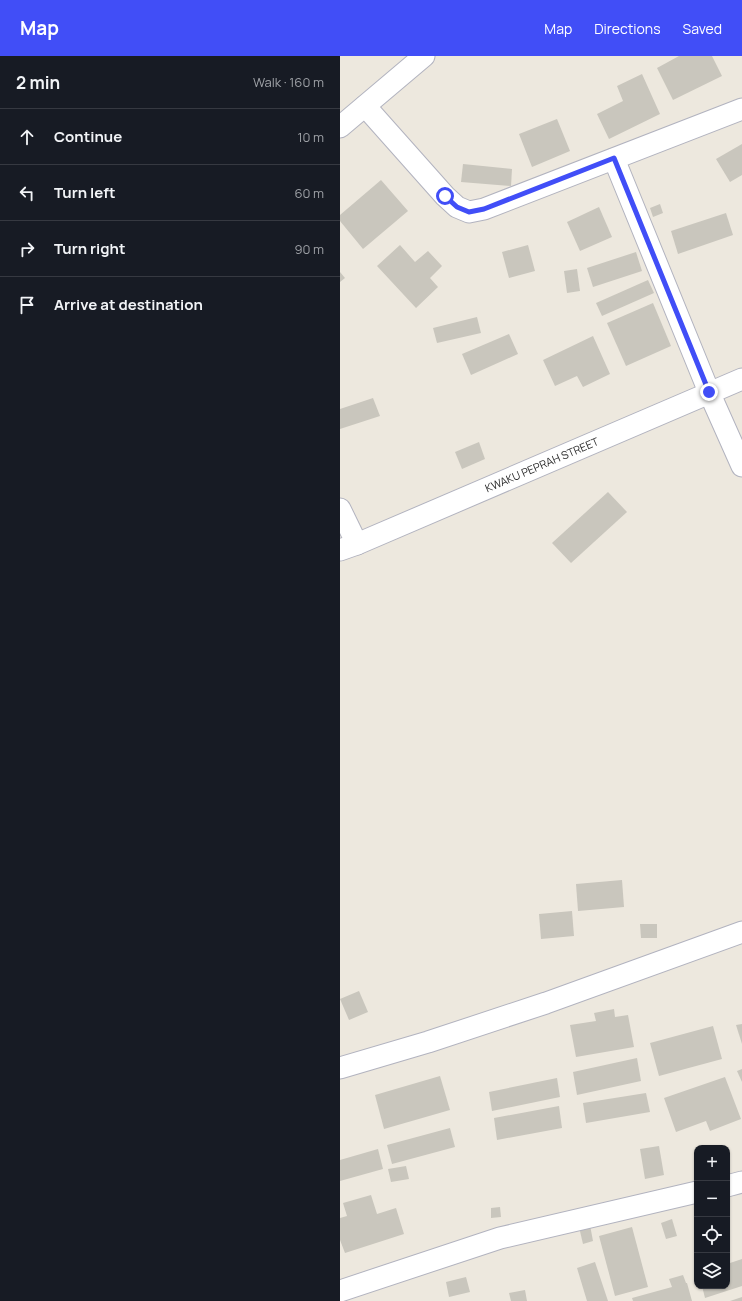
<!DOCTYPE html>
<meta charset="utf-8">
<style>
body{margin:0;font-family:Manrope,sans-serif;background:#20242c;color:#f1f3f6}
.controls{position:absolute;right:12px;bottom:12px;display:grid;overflow:hidden;border-radius:8px;box-shadow:0 1px 3px #0004}
.controls button{width:36px;height:36px;display:grid;place-items:center;padding:0;border:0;border-bottom:1px solid #363941;background:#171b24;color:#f1f3f6;font:20px sans-serif}
.stop{position:absolute;width:12px;height:12px;margin:-9px;border:3px solid #414ef7;border-radius:50%;background:#fff}
.stop.end{background:#414ef7;border-color:#fff;box-shadow:0 1px 4px #0008}
.list{margin:0;padding:0;list-style:none}
h2{display:flex;justify-content:space-between;align-items:center;height:52px;margin:0;padding:0 16px;font-size:17px}
h2 small{font-size:13px;font-weight:400;color:#9ea1a6}
.list li{display:grid;grid-template-columns:26px 1fr auto;gap:12px;align-items:center;box-sizing:border-box;height:56px;padding:0 16px;border-top:1px solid #363941}
.list b{display:block;font-size:15px;white-space:nowrap}
.list em{font-size:13px;font-style:normal;color:#9ea1a6}
.icon{flex:none;width:22px;height:22px;fill:none;stroke:currentColor;stroke-width:2;stroke-linecap:round;stroke-linejoin:round}
.map{position:relative;flex:none;width:402px;height:1245px;overflow:hidden}
header{display:flex;align-items:center;gap:24px;box-sizing:border-box;height:56px;padding:0 20px;background:#414ef7;color:#fff}
header strong{font-size:19px}
nav{display:flex;gap:22px;margin-inline-start:auto;font-size:14px}
main{display:flex}
aside{flex:1;background:#171b24}
.map>svg:first-child{display:block}
.building{fill:#c9c6bd}
.lines{fill:none;stroke-linecap:round;stroke-linejoin:round}
.street-casing{stroke:#b2b3bf;stroke-width:23}
.street{stroke:#fff;stroke-width:21}
.route{stroke:#414ef7;stroke-width:5}
.labels{text-anchor:middle;stroke-width:3;stroke-linejoin:round;paint-order:stroke}
.street-label{font-size:11px;fill:#2c2c2c;stroke:#fff}
</style>
<header>
<strong>Map</strong>
<nav><a>Map</a><a>Directions</a><a>Saved</a></nav>
</header>
<main>
<aside>
<h2>2 min<small>Walk · 160 m</small></h2>
<ul class="list">
<li><svg class="icon" aria-label="ahead" viewBox="0 0 24 24"><path d="M12 20V5M6 11l6-6 6 6"/></svg><div><b>Continue</b></div><em>10 m</em></li>
<li><svg class="icon" aria-label="left" viewBox="0 0 24 24"><path d="M17 20v-9H6M10 6l-5 5 5 5"/></svg><div><b>Turn left</b></div><em>60 m</em></li>
<li><svg class="icon" aria-label="right" viewBox="0 0 24 24"><path d="M7 20v-9h11M14 6l5 5-5 5"/></svg><div><b>Turn right</b></div><em>90 m</em></li>
<li><svg class="icon" aria-label="arrive" viewBox="0 0 24 24"><path d="M6 21V4h12l-3 4 3 4H6"/></svg><div><b>Arrive at destination</b></div></li>
</ul>
</aside>
<div class="map">
<svg width="402" height="1245" viewBox="0 0 402 1245">
<rect width="100%" height="100%" fill="#ede8de"/>
<g class="building">
<polygon points="339,0 372,0 382,20 333,44 317,12"/>
<polygon points="302,18 320,58 269,83 257,58 283,45 277,30"/>
<polygon points="217,63 230,95 192,111 179,78"/>
<polygon points="402,88 402,119 390,126 376,103"/>
<polygon points="123,108 172,113 171,130 121,126"/>
<polygon points="41,124 68,155 23,193 0,165 0,159"/>
<polygon points="320,148 323,157 313,161 310,152"/>
<polygon points="259,151 272,181 240,195 227,166"/>
<polygon points="386,157 393,179 338,198 331,175"/>
<polygon points="60,189 75,206 88,195 102,210 90,222 98,231 76,252 37,210"/>
<polygon points="188,189 195,215 169,222 162,196"/>
<polygon points="296,196 302,215 253,231 247,212"/>
<polygon points="237,213 240,235 227,237 224,215"/>
<polygon points="0,216 5,222 0,226"/>
<polygon points="308,224 314,237 262,260 256,247"/>
<polygon points="313,247 331,290 286,310 267,267"/>
<polygon points="137,261 141,277 97,287 93,272"/>
<polygon points="169,278 178,298 131,319 122,298"/>
<polygon points="253,280 270,318 243,331 237,320 215,330 203,304"/>
<polygon points="33,342 40,360 0,373 0,353"/>
<polygon points="139,386 145,403 122,413 115,396"/>
<polygon points="268,436 287,456 231,507 212,487"/>
<polygon points="282,824 284,851 238,855 236,828"/>
<polygon points="232,855 234,880 201,883 199,858"/>
<polygon points="300,868 317,868 317,882 301,882"/>
<polygon points="19,935 28,956 9,964 0,943"/>
<polygon points="274,953 275,961 288,959 294,991 236,1001 230,969 256,965 254,957"/>
<polygon points="402,968 402,988 396,969"/>
<polygon points="373,970 382,1003 319,1020 310,987"/>
<polygon points="297,1002 301,1025 237,1039 233,1016"/>
<polygon points="402,1013 402,1026 397,1015"/>
<polygon points="100,1020 110,1054 44,1073 35,1039"/>
<polygon points="385,1021 401,1063 370,1075 366,1065 336,1076 324,1042"/>
<polygon points="217,1022 220,1041 152,1055 149,1036"/>
<polygon points="306,1037 310,1056 246,1067 243,1047"/>
<polygon points="219,1050 222,1072 157,1084 154,1062"/>
<polygon points="110,1072 115,1091 52,1108 47,1089"/>
<polygon points="319,1090 324,1119 305,1123 300,1093"/>
<polygon points="38,1093 43,1113 0,1125 0,1104"/>
<polygon points="66,1110 69,1123 51,1126 48,1113"/>
<polygon points="31,1139 37,1158 56,1152 64,1178 5,1197 0,1184 0,1162 7,1160 3,1147"/>
<polygon points="160,1151 161,1161 151,1162 151,1152"/>
<polygon points="332,1163 337,1180 326,1183 321,1167"/>
<polygon points="250,1169 253,1185 243,1188 239,1171"/>
<polygon points="292,1171 308,1231 275,1240 259,1180"/>
<polygon points="402,1203 402,1230 365,1242 362,1230 387,1230 387,1208"/>
<polygon points="255,1206 268,1245 247,1245 237,1212"/>
<polygon points="343,1219 346,1227 347,1227 352,1245 293,1245 292,1242 332,1231 329,1223"/>
<polygon points="126,1221 130,1236 109,1241 106,1226"/>
<polygon points="185,1234 187,1245 171,1245 169,1237"/>
<polygon points="402,1241 402,1245 390,1245"/>
</g>
<g class="lines">
<g class="street-casing">
<g id="street">
<polyline points="25,50 105,140 117,151 129,156 144,153 402,53"/>
<polyline points="0,71 84,0"/>
<polyline points="274,103 369,336 402,410"/>
<polyline points="0,453 17,488"/>
<path id="s1" d="M0 494 17 488 402 323"/>
<polyline points="0,1012 88,986 206,947 402,876"/>
<polyline points="387,1130 402,1126"/>
<polyline points="0,1235 160,1182 357,1136"/>
</g>
</g>
<use href="#street" class="street"/>
</g>
<g class="lines">
<polyline class="route" points="105,140 117,151 129,156 144,153 274,102 369,336"/>
</g>
<g class="labels">
<g class="street-label">
<text dy="4" stroke="none"><textPath href="#s1" startOffset="219">KWAKU PEPRAH STREET</textPath></text>
</g>
</g>
</svg>
<div class="controls">
<button>+</button>
<button>−</button>
<button><svg class="icon" aria-label="locate" viewBox="0 0 24 24"><circle cx="12" cy="12" r="6"/><path d="M12 2v4M12 18v4M2 12h4M18 12h4"/></svg></button>
<button><svg class="icon" aria-label="layers" viewBox="0 0 24 24"><path d="M12 4l9 5-9 5-9-5zM3 14l9 5 9-5"/></svg></button>
</div>
<div class="stop" style="left:105px;top:140px"></div>
<div class="stop end" style="left:369px;top:336px"></div>
</div>
</main>
